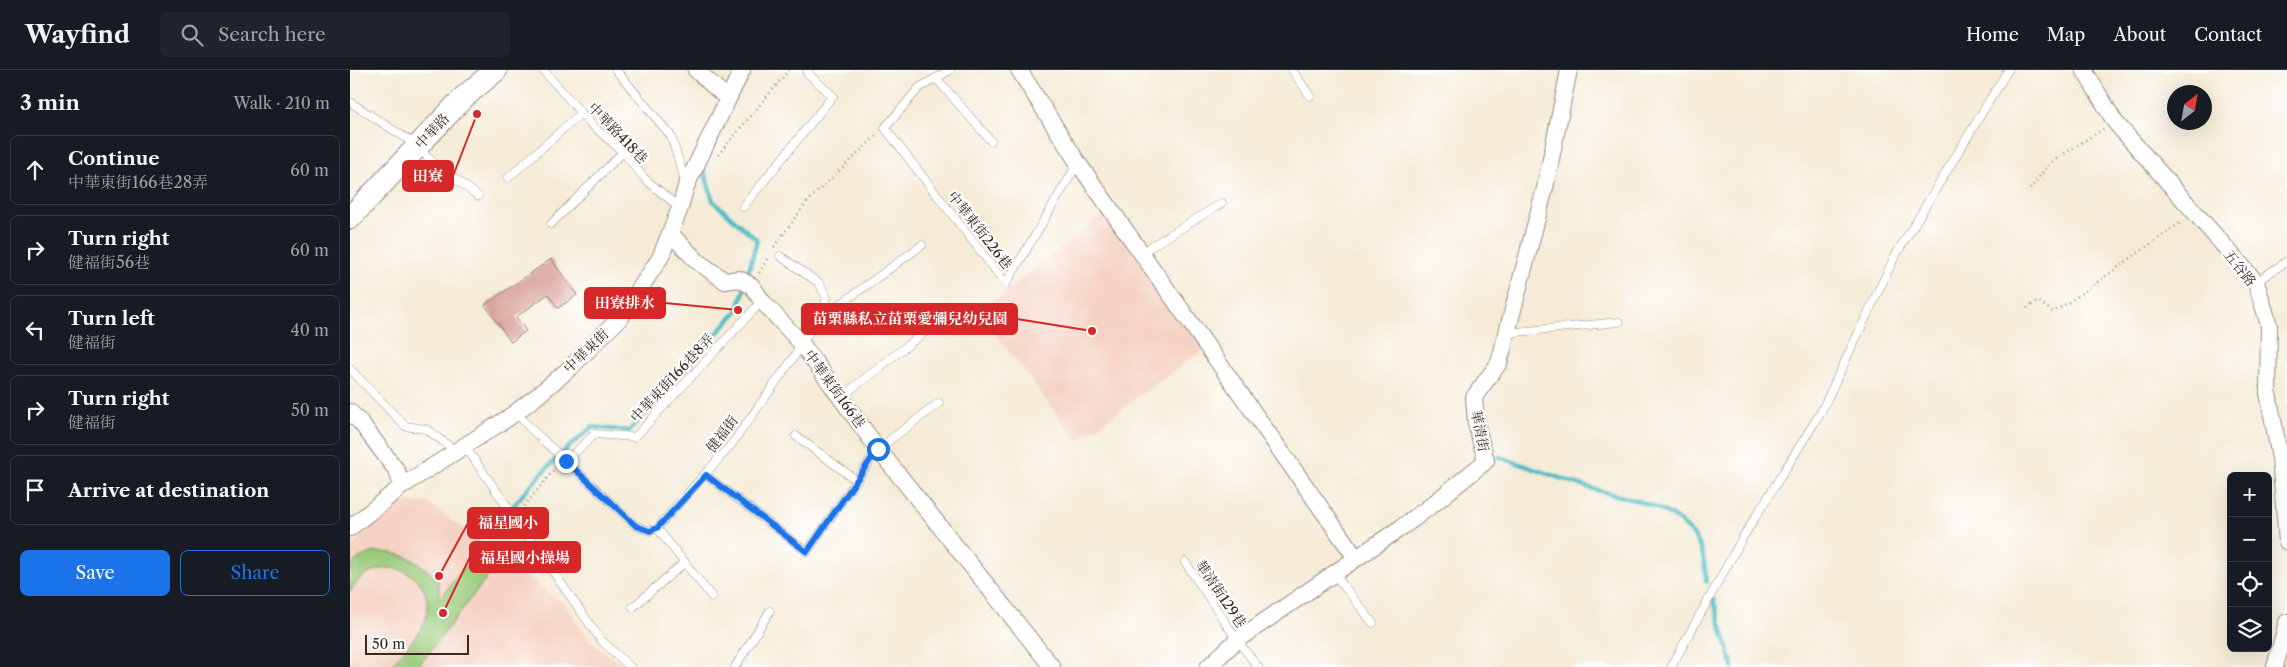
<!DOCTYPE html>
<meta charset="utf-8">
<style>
body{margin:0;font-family:"Libre Caslon Text","Noto Serif TC",serif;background:#20242c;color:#f1f3f6}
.controls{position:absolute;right:15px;bottom:15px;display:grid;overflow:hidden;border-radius:8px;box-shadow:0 5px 20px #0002}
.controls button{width:45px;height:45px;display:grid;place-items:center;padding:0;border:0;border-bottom:1px solid #363941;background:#171b24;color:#f1f3f6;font:25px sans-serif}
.compass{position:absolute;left:1817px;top:15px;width:45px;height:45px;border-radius:50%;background:#171b24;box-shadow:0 5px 20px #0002;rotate:31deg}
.scale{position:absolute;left:15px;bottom:12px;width:104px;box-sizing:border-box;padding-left:5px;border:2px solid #3b2a1e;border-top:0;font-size:14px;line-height:18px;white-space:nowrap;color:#3b2a1e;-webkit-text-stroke:4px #fff;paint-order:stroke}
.stop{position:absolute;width:15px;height:15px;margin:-11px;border:4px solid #1a73e8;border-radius:50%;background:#fff}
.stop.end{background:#1a73e8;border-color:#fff;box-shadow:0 1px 5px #0008}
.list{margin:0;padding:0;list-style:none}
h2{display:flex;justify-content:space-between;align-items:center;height:65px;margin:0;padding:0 20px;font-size:21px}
h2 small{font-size:16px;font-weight:400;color:#9ea1a6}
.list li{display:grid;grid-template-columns:32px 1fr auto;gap:15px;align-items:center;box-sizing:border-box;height:70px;margin:0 10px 10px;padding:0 10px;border:1px solid #363941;border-radius:8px}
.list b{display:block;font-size:19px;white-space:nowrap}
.list p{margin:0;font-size:16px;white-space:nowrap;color:#9ea1a6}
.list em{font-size:16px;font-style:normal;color:#9ea1a6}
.actions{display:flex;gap:10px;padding:15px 20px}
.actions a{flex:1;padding:11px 0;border:1px solid #1a73e8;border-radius:8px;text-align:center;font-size:18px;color:#1a73e8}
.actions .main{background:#1a73e8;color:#fff}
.icon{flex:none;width:28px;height:28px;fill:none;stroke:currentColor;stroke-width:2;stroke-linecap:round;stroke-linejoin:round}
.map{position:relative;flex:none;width:1937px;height:597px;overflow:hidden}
header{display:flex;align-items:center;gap:30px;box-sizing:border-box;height:70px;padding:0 25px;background:#171b24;border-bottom:1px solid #363941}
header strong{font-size:24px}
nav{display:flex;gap:28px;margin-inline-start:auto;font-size:18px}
.search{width:350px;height:45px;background:#20242c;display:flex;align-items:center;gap:12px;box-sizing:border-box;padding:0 18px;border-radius:8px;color:#9ea1a6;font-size:19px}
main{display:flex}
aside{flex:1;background:#171b24}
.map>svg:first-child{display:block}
.built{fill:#f5d2c3}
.green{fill:#9acb7b;stroke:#6a7a4c}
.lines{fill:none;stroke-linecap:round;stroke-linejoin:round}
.stream{stroke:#4dbcc4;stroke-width:4.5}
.building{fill:#d9a39b}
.lane-casing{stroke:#988a7a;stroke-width:9}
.street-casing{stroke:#988a7a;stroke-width:18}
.secondary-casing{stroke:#988a7a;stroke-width:24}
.path{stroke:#988a7a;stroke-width:2.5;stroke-dasharray:1 4;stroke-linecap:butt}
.lane{stroke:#fff;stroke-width:8}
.street{stroke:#fff;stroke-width:16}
.secondary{stroke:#fff;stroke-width:22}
.route{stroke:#1a73e8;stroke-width:6}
.labels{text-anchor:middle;stroke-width:4.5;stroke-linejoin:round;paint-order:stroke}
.street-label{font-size:14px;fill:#3b2a1e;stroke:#fff}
.leader{fill:none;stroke:#d62828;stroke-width:2}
.callout-dot{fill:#d62828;stroke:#fff;stroke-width:2}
.callout{fill:#d62828;stroke:#d62828;stroke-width:2}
.callout-label{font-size:15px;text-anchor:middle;font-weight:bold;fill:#fff}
</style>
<header>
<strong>Wayfind</strong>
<div class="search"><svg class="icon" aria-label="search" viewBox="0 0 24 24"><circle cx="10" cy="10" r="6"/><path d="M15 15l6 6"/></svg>Search here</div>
<nav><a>Home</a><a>Map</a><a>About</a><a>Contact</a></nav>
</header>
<main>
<aside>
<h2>3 min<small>Walk · 210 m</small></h2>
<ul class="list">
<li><svg class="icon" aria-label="ahead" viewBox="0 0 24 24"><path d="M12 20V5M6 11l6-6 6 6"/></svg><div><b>Continue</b><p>中華東街166巷28弄</p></div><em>60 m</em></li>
<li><svg class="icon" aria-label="right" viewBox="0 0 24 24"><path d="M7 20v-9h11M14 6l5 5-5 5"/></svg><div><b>Turn right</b><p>健福街56巷</p></div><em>60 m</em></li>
<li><svg class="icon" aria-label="left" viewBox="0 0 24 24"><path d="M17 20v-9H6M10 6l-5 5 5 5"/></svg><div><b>Turn left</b><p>健福街</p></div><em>40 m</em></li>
<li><svg class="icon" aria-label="right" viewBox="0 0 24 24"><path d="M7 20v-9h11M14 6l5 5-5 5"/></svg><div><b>Turn right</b><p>健福街</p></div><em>50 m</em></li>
<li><svg class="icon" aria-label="arrive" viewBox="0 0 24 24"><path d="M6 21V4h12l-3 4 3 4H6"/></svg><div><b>Arrive at destination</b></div></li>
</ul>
<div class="actions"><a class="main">Save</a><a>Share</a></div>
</aside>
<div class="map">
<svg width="1937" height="597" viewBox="0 0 1937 597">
<rect width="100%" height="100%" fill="#fff"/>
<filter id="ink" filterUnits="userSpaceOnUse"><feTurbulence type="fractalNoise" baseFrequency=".02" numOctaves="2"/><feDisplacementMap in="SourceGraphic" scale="10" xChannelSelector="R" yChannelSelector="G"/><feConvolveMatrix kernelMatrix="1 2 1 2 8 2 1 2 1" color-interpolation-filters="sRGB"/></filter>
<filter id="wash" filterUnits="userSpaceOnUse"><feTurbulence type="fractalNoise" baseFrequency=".0096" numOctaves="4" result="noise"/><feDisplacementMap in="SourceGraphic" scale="20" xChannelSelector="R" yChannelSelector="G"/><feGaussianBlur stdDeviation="1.12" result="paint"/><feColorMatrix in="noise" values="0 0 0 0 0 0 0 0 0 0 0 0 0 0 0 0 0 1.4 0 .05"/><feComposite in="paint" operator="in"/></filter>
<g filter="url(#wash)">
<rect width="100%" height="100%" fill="#f5ebd7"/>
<g class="built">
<polygon points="755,142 854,279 728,371 629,243"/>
<polygon points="77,432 216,535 240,571 274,597 0,597 0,478 19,459 53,433"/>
</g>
<path class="green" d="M25 482C54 482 70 490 88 512L90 529 122 487 140 503 68 597H40C48 587 72 561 75 551 87 512 49 485 15 505 9 508 4 517 0 522 0 494 0 489 25 482Z"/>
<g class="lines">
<g class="stream">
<polyline points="353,96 363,131 407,170 397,208"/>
<path d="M1149 387C1180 397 1212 410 1244 419 1274 428 1316 434 1338 459 1353 474 1355 492 1356 512"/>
<path d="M164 435C187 406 214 380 242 357L279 361 388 240 395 216"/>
<polyline points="1363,529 1383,597"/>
</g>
</g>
<g id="blocks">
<polygon class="building" points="201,189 227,225 208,238 198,224 166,247 176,261 161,272 135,235"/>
</g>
</g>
<g filter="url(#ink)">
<use href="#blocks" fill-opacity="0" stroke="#988a7a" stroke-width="1"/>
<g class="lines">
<g class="lane-casing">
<g id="lane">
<polyline points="193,0 242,55 273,82 294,108 330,138"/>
<polyline points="266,0 321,66 336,114"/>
<polyline points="600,0 569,18 535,58 656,214 728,93"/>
<polyline points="942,0 960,26"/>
<polyline points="586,8 641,71"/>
<polyline points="0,32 68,76 78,88 128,126"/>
<polyline points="158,108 231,43"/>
<polyline points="393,137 483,26 457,3 459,0"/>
<polyline points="201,154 273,82"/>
<polyline points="792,182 872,133"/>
<polyline points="1906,212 1937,191"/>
<polyline points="470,249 572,175"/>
<polyline points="1157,263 1269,252"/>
<polyline points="0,299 55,356 76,359 106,381"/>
<polyline points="491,327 594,247"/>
<polyline points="166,342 180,358 286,456 300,461 307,458 381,375 444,287 451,273 470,249 477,228 469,213 430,186"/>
<polyline points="446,366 506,410"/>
<polyline points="114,375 251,570 280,597"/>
<polyline points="216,391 245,364 285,367 412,231"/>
<polyline points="356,405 457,482 528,379 589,333"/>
<polyline points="307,458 362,527"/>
<polyline points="835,492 887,570 908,597"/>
<polyline points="985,505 1023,553"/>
<polyline points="283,537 335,492"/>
<polyline points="385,597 420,541"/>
<polyline points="1321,597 1393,467 1471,342 1544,188 1658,0"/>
</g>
</g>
<g class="street-casing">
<g id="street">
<polyline points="346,0 377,28"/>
<polyline points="669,0 728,93 1006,488"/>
<polyline points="1734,0 1765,52 1906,212 1919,255 1918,323 1930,388 1937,472"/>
<polyline points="321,164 347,191 375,211 389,209 402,216 412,231 451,273 528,379 702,597"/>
<polyline points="0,342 11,353 47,401 52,416"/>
<polyline points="0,458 52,416 158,348 186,327 220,298 271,247 310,188 330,138 336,116 392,0"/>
<polyline points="858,597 887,570 1052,457 1082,435 1136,391 1126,353 1124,327 1149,293 1195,118 1219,0"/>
<polyline points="1925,597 1937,552"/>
</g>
</g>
<g class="secondary-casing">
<polyline id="secondary" points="0,148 114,27 146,0"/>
</g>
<g class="path">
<polyline points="368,85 439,0"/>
<polyline points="1680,119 1700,93 1753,59"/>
<polyline points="424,177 457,132 528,64"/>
<polyline points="409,203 419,186"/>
<polyline points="1677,238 1688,231 1703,242 1718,233 1833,151"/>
<polyline points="171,440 207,396"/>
</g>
<use href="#lane" class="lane"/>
<use href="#street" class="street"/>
<use href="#secondary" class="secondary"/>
</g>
</g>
<g class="lines" filter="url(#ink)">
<polyline class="route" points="216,391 286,456 300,461 307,458 356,405 457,482 528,379"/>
</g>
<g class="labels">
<g class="street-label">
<text transform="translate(82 61) rotate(-47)" y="5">中華路</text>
<text transform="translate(268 63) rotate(46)" y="5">中華路418巷</text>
<text transform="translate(630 160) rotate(52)" y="5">中華東街226巷</text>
<text transform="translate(1890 198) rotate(51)" y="5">五谷路</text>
<text transform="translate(236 281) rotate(-44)" y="5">中華東街</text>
<text transform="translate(322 308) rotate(-47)" y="5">中華東街166巷8弄</text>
<text transform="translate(485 319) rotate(54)" y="5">中華東街166巷</text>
<text transform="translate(1130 361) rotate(79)" y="5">華清街</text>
<text transform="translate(372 364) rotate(-53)" y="5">健福街</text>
<text transform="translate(871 524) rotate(56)" y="5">華清街129巷</text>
</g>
</g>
<path class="leader" d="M127 44L103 106M388 240L315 233M742 261L667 249M89 506L118 453M93 543L120 487"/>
<g class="callout-dot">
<circle cx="127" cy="44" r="5"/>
<circle cx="388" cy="240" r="5"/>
<circle cx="742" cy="261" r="5"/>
<circle cx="89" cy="506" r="5"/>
<circle cx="93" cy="543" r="5"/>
</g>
<g class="callout">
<rect x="53" y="91" width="50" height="30" rx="5"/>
<rect x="235" y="218" width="80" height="30" rx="5"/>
<rect x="452" y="234" width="215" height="30" rx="5"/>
<rect x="118" y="438" width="80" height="30" rx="5"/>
<rect x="120" y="472" width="110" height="30" rx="5"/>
</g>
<g class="callout-label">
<text x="78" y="111">田寮</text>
<text x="275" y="238">田寮排水</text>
<text x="560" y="254">苗栗縣私立苗栗愛彌兒幼兒園</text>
<text x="158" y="458">福星國小</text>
<text x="175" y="493">福星國小操場</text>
</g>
</svg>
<div class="controls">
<button>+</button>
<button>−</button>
<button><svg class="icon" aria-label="locate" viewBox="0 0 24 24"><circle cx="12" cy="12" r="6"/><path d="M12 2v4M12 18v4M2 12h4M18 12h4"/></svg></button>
<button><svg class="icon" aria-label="layers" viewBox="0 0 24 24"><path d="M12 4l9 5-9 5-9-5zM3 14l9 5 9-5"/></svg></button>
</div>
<svg class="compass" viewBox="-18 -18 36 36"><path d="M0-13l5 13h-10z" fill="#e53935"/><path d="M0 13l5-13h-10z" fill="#9ea1a6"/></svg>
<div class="scale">50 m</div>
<div class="stop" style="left:528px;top:379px"></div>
<div class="stop end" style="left:216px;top:391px"></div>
</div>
</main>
